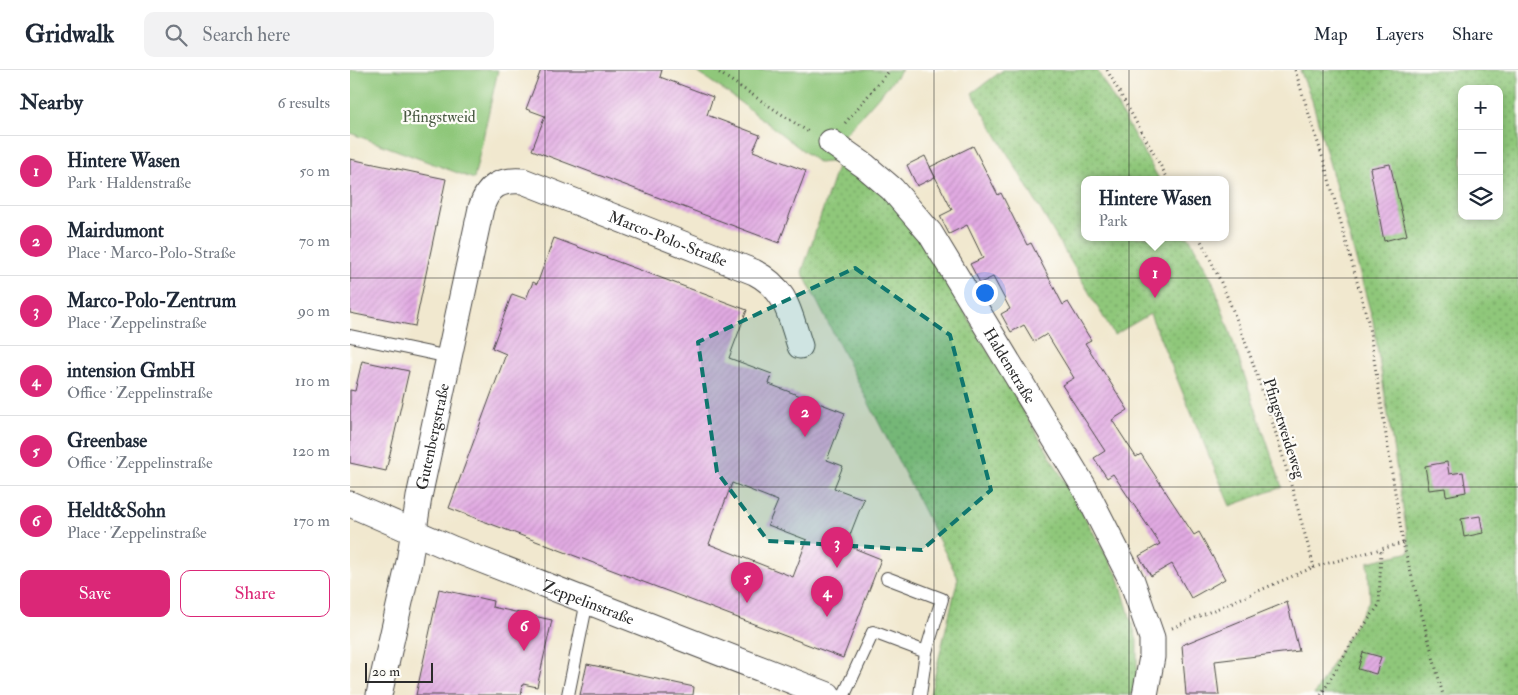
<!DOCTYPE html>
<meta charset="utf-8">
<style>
body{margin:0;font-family:"IM FELL Double Pica",serif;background:#f2f2f3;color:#1f2937}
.controls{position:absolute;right:15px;top:15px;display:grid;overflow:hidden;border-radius:10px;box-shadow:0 2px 8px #0003}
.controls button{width:45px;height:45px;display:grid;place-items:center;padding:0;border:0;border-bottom:1px solid #e0e1e3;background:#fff;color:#1f2937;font:25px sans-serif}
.scale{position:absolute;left:15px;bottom:12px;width:68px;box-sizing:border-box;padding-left:5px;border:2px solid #2b2b2b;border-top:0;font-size:14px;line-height:18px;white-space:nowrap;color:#2b2b2b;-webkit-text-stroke:4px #fdfcf7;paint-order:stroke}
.you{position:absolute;left:634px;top:222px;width:18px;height:18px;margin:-12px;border:4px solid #fff;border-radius:50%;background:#1a73e8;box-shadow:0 0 0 8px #1a73e833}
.badge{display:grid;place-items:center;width:32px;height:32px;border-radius:50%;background:#db2777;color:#fff;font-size:16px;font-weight:700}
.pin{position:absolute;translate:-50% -41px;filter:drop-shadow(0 1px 2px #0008)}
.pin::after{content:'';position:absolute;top:26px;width:18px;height:15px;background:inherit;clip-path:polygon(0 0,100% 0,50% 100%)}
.popup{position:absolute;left:731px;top:106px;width:148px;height:65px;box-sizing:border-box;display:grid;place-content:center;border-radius:10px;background:#fff;filter:drop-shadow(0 1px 4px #0005);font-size:16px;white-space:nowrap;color:#747a83}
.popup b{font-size:19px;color:#1f2937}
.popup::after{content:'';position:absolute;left:50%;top:100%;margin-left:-10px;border:10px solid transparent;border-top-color:#fff}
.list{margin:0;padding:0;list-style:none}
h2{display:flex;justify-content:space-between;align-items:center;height:65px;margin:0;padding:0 20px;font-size:21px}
h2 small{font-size:16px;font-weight:400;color:#747a83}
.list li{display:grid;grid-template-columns:32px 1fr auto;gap:15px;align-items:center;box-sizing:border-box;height:70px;padding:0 20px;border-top:1px solid #e0e1e3}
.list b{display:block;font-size:19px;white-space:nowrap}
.list p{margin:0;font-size:16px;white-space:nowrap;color:#747a83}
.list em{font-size:16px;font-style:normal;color:#747a83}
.actions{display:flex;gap:10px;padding:15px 20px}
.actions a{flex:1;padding:11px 0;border:1px solid #db2777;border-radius:10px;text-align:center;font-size:18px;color:#db2777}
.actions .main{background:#db2777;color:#fff}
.icon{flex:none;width:28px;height:28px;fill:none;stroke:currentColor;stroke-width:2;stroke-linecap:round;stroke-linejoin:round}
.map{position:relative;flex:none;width:1168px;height:625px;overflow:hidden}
header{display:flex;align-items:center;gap:30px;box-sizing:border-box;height:70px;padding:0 25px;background:#fff;border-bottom:1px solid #e0e1e3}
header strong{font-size:24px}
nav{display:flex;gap:28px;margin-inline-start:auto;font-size:18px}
.search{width:350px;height:45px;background:#f2f2f3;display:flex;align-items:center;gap:12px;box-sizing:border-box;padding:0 18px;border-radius:10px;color:#747a83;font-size:19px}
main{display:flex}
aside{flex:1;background:#fff}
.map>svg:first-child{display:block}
.grass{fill:url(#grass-dots);stroke:#5d7952;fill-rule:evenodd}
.park{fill:#8fc77a;stroke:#5d7952}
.building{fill:url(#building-hatch);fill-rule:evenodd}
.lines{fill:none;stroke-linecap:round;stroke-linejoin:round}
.lane-casing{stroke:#494744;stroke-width:14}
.street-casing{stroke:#494744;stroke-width:27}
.path{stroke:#494744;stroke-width:3;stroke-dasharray:1 4;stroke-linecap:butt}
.lane{stroke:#fff;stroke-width:12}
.street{stroke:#fff;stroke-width:25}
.marked{fill:#0f766e;fill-opacity:0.2;stroke:#0f766e;stroke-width:4;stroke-dasharray:10 6;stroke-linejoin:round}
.grid{fill:none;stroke:#2b2b2b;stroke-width:1;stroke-opacity:0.55}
.labels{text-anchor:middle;stroke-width:4.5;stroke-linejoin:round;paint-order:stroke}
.park-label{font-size:16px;fill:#495a43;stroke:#fdfcf7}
.street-label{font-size:16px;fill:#2b2b2b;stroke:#fdfcf7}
</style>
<header>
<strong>Gridwalk</strong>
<div class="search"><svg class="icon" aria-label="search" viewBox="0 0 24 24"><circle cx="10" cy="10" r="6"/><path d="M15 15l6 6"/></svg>Search here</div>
<nav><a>Map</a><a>Layers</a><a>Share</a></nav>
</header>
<main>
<aside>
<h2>Nearby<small>6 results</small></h2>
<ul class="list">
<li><span class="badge">1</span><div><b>Hintere Wasen</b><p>Park · Haldenstraße</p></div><em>50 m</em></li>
<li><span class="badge">2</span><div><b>Mairdumont</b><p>Place · Marco-Polo-Straße</p></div><em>70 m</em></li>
<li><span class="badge">3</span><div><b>Marco-Polo-Zentrum</b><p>Place · Zeppelinstraße</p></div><em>90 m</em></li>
<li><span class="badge">4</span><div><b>intension GmbH</b><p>Office · Zeppelinstraße</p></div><em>110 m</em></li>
<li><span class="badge">5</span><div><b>Greenbase</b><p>Office · Zeppelinstraße</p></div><em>120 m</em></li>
<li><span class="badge">6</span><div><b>Heldt&amp;Sohn</b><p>Place · Zeppelinstraße</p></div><em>170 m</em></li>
</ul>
<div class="actions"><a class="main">Save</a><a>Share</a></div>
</aside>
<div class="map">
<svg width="1168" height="625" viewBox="0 0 1168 625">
<defs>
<pattern id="grass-dots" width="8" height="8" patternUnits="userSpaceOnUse" patternTransform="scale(1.25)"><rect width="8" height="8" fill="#8fc77a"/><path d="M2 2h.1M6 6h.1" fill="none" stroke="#75a264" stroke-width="1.8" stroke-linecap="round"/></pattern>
<pattern id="building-hatch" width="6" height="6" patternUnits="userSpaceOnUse" patternTransform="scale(1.25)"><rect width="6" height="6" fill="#e1aae2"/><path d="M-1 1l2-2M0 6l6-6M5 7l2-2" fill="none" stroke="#c192c2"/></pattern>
</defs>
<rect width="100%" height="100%" fill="#fdfcf7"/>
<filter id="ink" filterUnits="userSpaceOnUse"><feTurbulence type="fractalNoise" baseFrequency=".02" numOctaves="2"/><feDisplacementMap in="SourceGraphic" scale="10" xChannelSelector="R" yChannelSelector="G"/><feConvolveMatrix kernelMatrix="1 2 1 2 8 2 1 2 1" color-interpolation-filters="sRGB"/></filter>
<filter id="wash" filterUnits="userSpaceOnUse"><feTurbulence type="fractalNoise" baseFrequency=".0096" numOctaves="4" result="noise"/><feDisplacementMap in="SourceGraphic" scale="20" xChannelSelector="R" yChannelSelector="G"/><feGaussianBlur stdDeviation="1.12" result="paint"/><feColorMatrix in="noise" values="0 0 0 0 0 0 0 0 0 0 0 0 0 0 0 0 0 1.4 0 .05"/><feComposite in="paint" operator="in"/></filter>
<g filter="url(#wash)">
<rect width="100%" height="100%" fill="#f1e8cf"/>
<g class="grass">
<polygon points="653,0 747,0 809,109 735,109 735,167 839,167 863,212 932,417 880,436 800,244 764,265 622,23"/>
<path d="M950 0H1168V625H964L1020 529 1018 492 1060 482 1023 251 962 30ZM1112 19H1149V146H1112Z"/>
<polygon points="489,91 538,128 576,177 699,384 768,506 787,570 787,612 782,625 580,625 608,508 452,202"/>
</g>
<g class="park">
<polygon points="0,0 148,0 124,109 0,63"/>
<polygon points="344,0 552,0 490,70 489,91 469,93 378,23"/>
</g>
<g id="blocks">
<g class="building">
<polygon points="191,0 312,0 310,7 363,27 357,45 410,65 403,81 456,101 429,173 182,80 195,46 176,39"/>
<polygon points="623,76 648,125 651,123 677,175 681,173 713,235 718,232 741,270 735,273 778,340 762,350 786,387 791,384 844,465 849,462 875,509 841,528 822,494 801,506 789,486 810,474 763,404 757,408 744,388 755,381 712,315 724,308 697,264 684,272 674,255 661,262 651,244 660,239 643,207 630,213 620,194 633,188 617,155 599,164 590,146 602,140 580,97"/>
<polygon points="575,86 585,107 567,116 557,95"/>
<polygon points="0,89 96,109 65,256 0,243"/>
<polygon points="1040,94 1057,165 1034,171 1020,98"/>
<path d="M204 168 397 240 379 288 422 304 419 314 495 343 477 390 493 396 484 418 514 429 496 475 531 489 493 588 99 438 156 284 142 278 162 224 176 229 183 212 187 214ZM382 413 428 431 418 455 457 470 443 507 359 474Z"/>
<polygon points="12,291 59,301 36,401 0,393 0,320 5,321"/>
<polygon points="1097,392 1099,404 1113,402 1116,422 1096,426 1095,418 1079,420 1075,396"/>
<polygon points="1130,446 1133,463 1114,467 1111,449"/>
<polygon points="89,519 143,531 142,537 202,550 187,617 173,614 171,625 66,625"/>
<polygon points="937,532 949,581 865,591 869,625 836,625 832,575"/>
<polygon points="1013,582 1031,587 1026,604 1008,599"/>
<polygon points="237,594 344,617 343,625 230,625"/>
</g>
</g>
</g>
<g filter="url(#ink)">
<use href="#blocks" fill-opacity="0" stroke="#494744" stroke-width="1"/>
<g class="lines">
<g class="lane-casing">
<g id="lane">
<polyline points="0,266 99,287"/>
<polyline points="537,508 592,529 576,582"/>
<polyline points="218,625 237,531"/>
<polyline points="494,625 523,562 576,582 570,625"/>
</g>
</g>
<g class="street-casing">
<g id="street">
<path id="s1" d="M481 72 515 96 542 119 580 163 734 417 782 511 802 568V587L795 625"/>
<path id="s2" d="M0 434 103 479 478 625"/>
<path id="s3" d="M29 625 59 492 69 427 131 138C138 116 150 109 173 111L404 202C437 219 439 243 450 276"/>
</g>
</g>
<g class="path">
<polyline points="365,0 460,63"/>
<polyline points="757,0 818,109"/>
<polyline points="945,0 975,95 1018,251 1053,473 1093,625"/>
<polyline points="495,53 540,0"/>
<path d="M849 167C902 268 933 386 964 497L1031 479"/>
<polyline points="822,558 964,497"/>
<polyline points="971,625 1001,574 1029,535 1031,479 1053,473"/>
</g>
<use href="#lane" class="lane"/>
<use href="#street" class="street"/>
</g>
</g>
<path class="marked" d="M505 198 600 265 641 420 572 480 418 471 367 402 348 272Z"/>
<path class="grid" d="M195 0V625M389 0V625M584 0V625M779 0V625M973 0V625M0 208H1168M0 417H1168"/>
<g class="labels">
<g class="park-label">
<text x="89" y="52">Pfingstweid</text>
</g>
<g class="street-label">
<text dy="6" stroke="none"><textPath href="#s3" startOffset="709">Marco-Polo-Straße</textPath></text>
<text dy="6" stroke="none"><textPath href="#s1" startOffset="290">Haldenstraße</textPath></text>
<text transform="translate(935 358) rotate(72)" y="6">Pfingstweideweg</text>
<text dy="6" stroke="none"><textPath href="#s3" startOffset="264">Gutenbergstraße</textPath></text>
<text dy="6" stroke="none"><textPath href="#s2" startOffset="258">Zeppelinstraße</textPath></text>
</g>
</g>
</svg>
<div class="controls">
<button>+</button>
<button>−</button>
<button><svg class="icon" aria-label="layers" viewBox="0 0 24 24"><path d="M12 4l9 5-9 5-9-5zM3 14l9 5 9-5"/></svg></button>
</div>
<div class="scale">20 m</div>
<div class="you"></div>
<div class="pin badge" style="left:805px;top:228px">1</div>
<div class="popup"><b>Hintere Wasen</b>Park</div>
<div class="pin badge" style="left:455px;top:367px">2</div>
<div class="pin badge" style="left:487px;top:498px">3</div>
<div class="pin badge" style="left:477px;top:547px">4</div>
<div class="pin badge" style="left:397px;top:533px">5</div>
<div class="pin badge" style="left:174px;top:581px">6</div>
</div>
</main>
